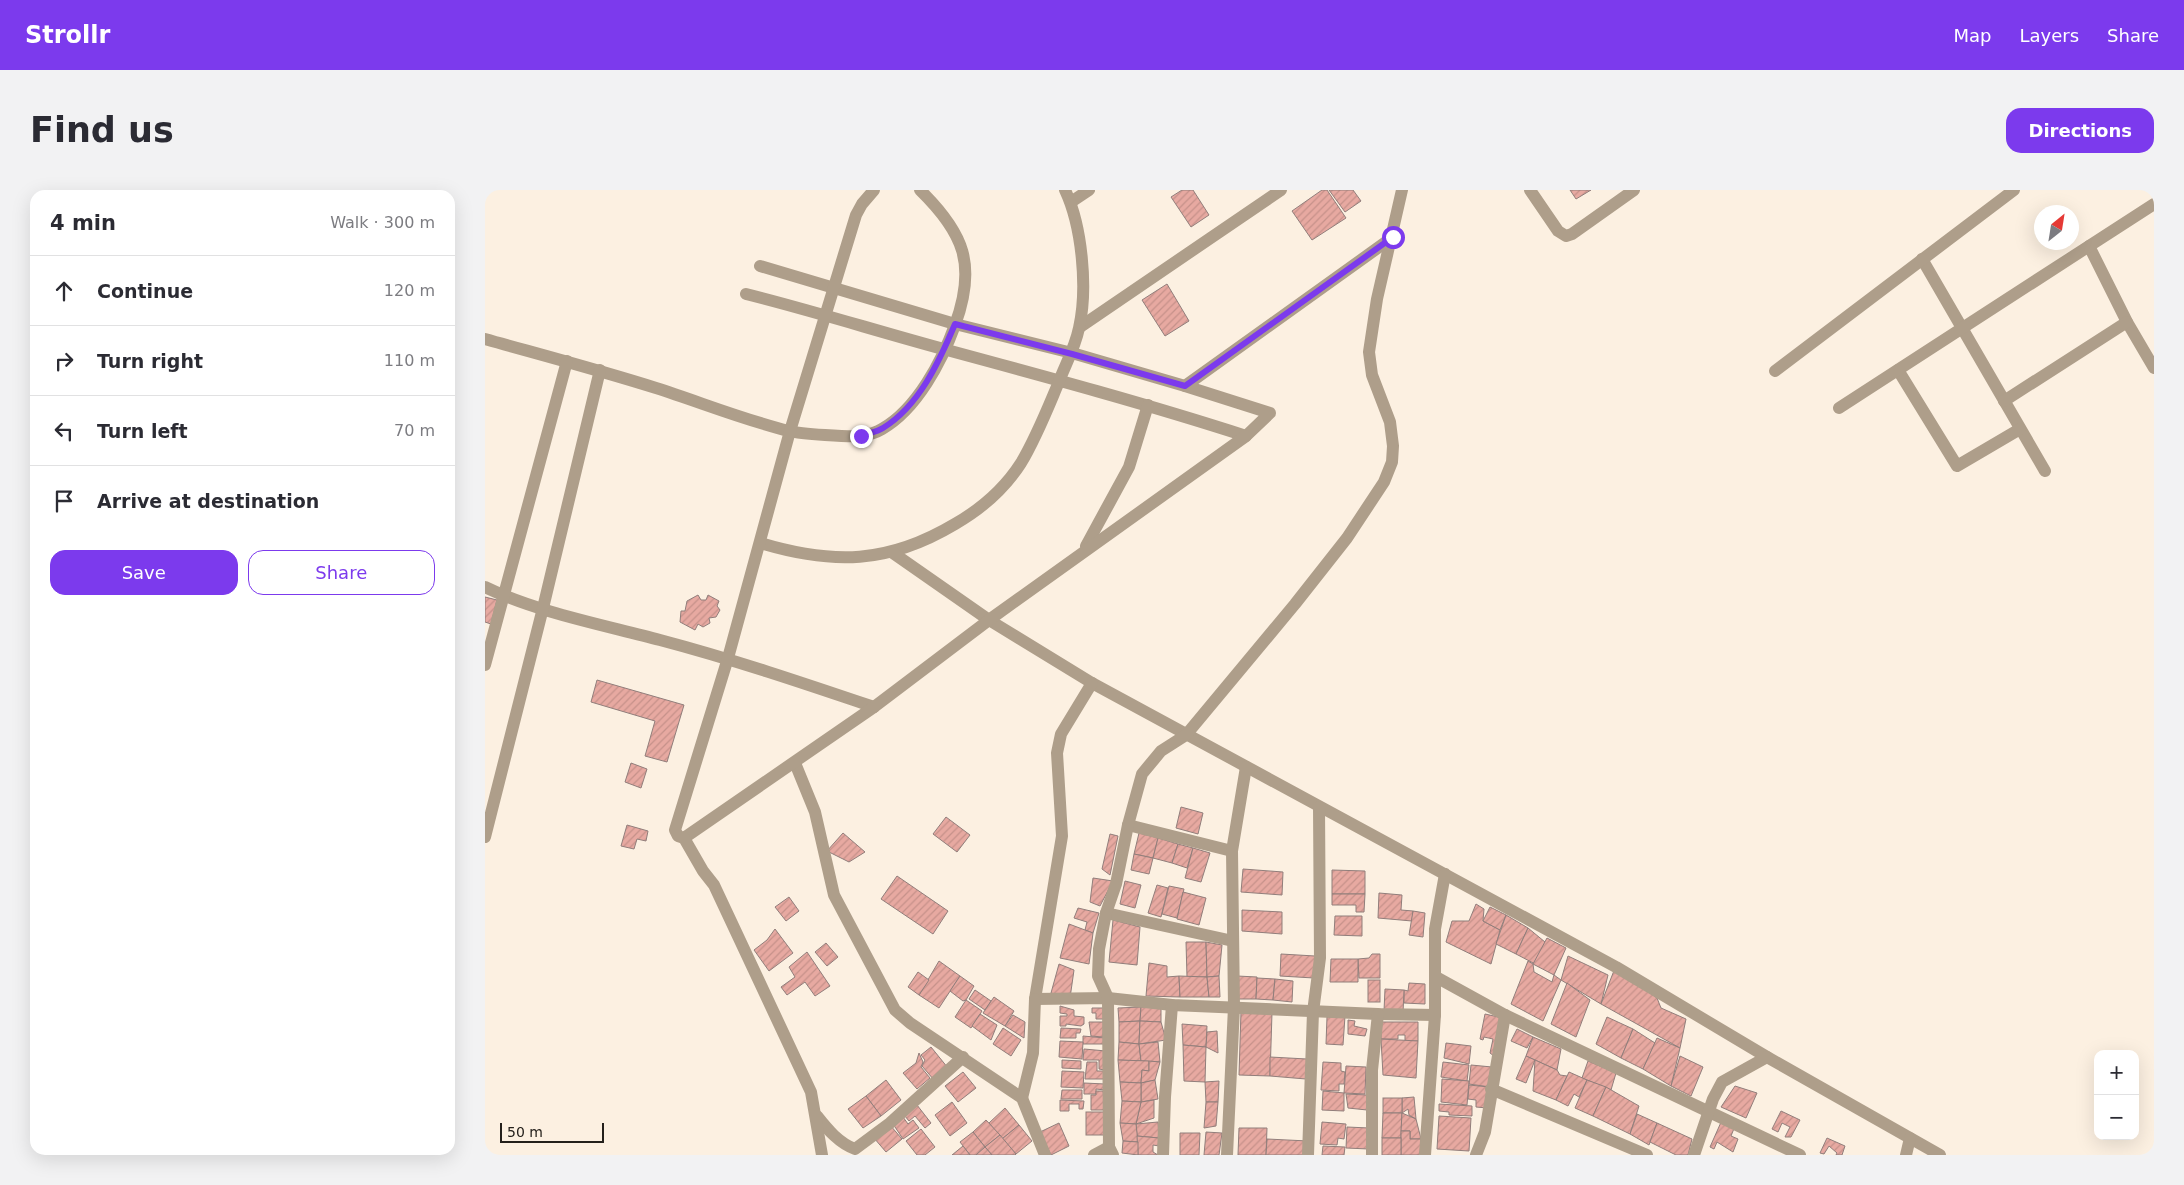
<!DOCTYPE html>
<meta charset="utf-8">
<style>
body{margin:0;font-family:"DejaVu Sans",sans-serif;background:#f2f2f3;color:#2b2b33}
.controls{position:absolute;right:15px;bottom:15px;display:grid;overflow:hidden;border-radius:10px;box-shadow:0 5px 20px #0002}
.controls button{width:45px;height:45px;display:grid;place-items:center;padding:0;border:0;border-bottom:1px solid #e1e1e2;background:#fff;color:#2b2b33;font:25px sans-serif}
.compass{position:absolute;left:1549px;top:15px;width:45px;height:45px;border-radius:50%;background:#fff;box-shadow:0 5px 20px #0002;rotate:30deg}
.scale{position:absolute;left:15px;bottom:12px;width:104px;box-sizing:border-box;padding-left:5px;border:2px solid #24201b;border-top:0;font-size:14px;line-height:18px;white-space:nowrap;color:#24201b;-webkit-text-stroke:4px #fcf0e1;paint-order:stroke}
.stop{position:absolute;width:15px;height:15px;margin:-11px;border:4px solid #7c3aed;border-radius:50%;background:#fff}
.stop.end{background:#7c3aed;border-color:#fff;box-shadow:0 1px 5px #0008}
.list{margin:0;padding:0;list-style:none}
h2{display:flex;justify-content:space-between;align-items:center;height:65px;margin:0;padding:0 20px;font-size:21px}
h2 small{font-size:16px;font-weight:400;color:#7c7c81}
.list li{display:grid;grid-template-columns:32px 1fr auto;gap:15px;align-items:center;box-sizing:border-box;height:70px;padding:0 20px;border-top:1px solid #e1e1e2}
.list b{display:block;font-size:19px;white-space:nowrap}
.list em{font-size:16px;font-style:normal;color:#7c7c81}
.actions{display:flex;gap:10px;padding:15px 20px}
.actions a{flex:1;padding:11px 0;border:1px solid #7c3aed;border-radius:15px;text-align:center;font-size:18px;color:#7c3aed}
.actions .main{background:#7c3aed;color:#fff}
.icon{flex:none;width:28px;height:28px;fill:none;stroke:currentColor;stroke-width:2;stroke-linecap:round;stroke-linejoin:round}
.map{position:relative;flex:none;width:1669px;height:965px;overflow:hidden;border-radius:15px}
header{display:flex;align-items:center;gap:30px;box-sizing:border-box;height:70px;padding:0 25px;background:#7c3aed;color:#fff}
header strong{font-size:24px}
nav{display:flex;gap:28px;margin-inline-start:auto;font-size:18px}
.intro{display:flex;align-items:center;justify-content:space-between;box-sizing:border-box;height:120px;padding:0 30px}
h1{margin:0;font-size:35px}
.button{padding:12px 22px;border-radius:15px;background:#7c3aed;color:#fff;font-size:18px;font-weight:700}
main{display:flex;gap:30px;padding:0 30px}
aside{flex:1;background:#fff;border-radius:15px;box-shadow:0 5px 20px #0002}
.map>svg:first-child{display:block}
.building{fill:url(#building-hatch);stroke:#917e7b}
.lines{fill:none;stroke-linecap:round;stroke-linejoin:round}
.street{stroke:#ae9e8a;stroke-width:12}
.route{stroke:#7c3aed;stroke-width:6}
</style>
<header>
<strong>Strollr</strong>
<nav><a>Map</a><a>Layers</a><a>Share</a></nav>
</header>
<div class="intro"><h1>Find us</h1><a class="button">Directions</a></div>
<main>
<aside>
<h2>4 min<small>Walk · 300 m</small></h2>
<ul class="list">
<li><svg class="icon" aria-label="ahead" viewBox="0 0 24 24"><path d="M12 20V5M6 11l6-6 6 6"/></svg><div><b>Continue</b></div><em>120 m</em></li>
<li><svg class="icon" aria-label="right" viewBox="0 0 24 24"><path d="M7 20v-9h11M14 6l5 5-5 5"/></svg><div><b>Turn right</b></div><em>110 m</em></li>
<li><svg class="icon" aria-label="left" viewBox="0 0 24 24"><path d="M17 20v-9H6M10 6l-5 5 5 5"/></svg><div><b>Turn left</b></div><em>70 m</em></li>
<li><svg class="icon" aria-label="arrive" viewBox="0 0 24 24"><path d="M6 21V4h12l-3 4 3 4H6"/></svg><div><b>Arrive at destination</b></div></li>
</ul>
<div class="actions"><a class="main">Save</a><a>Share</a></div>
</aside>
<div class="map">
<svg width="1669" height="965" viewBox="0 0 1669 965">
<defs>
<pattern id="building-hatch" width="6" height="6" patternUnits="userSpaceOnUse" patternTransform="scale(1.25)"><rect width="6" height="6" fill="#e7a9a1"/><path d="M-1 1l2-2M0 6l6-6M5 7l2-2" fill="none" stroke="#c6918a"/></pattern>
</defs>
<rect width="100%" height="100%" fill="#fcf0e1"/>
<g class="building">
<polygon points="697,0 708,0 724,25 706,37 686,7"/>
<polygon points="837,0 842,0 861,28 827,50 807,21"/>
<polygon points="844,0 868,0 876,11 860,22"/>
<polygon points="1085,0 1106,0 1091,9"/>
<polygon points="682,94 704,131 680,146 657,110"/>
<polygon points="213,405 216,410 221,410 223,405 234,411 232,416 235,420 231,427 224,428 225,433 218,437 213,434 210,440 195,432 196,421 200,421 202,411"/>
<polygon points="0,407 12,410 6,434 0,432"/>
<polygon points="112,490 199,515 182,572 160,566 170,531 106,512"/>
<polygon points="146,573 162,579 156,598 140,592"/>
<polygon points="696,617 718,623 713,644 691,638"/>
<polygon points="461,627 485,645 472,662 448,644"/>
<polygon points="142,635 163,641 161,651 152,649 149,659 136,656"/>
<polygon points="358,643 380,662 364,672 342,661"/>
<polygon points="654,643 673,648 668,668 649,664"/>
<polygon points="625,644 633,646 625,685 617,679"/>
<polygon points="673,648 693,654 687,673 668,668"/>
<polygon points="693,654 708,658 702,678 687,673"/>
<polygon points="708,658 725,663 716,692 700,688"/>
<polygon points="649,664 668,668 664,684 646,680"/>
<polygon points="758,679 798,682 797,705 756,702"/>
<polygon points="847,680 880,681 880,704 847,704"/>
<polygon points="412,686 463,721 448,744 396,709"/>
<polygon points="608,688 628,691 615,716 605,712"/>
<polygon points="640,691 656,695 650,718 635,714"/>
<polygon points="672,695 683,698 676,727 663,723"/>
<polygon points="684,696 699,699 692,728 677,724"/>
<polygon points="698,702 721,708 714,735 692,729"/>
<polygon points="894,703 917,705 916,720 928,721 927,731 893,728"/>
<polygon points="847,704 880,704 879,722 871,722 871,715 847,715"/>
<polygon points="304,707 314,721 301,731 290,717"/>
<polygon points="991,714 999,719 998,731 1015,740 1006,774 961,752 967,731 984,731"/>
<polygon points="1005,717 1021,725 1015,740 998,731"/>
<polygon points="593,718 614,723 608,743 600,740 602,732 589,728"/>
<polygon points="757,720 797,722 797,744 757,741"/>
<polygon points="928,721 940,723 938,747 924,745"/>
<polygon points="1021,725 1043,738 1031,764 1011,754"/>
<polygon points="850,726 877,726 877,746 849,745"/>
<polygon points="628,730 655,737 652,775 624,772"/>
<polygon points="584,734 608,743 604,774 575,768"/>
<polygon points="1043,738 1060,752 1052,775 1031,764"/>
<polygon points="290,739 308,763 284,781 269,760 282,750"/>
<polygon points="1062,748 1081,758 1069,785 1048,774"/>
<polygon points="701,752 721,752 722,787 702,787"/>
<polygon points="721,752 737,755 734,786 722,787"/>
<polygon points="341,753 353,767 342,776 330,762"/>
<polygon points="322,762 345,796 330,806 320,792 302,805 296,797 310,787 304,777"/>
<polygon points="796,764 830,766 829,788 795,786"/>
<polygon points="887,764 895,764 895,788 874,788 873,769 884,768"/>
<polygon points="1083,766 1123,785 1116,814 1076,790"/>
<polygon points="846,769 873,769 873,792 845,792"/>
<polygon points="454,771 475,786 454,818 434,805"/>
<polygon points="1043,771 1048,774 1049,782 1067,792 1069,785 1076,790 1058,831 1026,814"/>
<polygon points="664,773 682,776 682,787 694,786 695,807 661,806"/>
<polygon points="574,774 589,780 585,808 566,803"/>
<polygon points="1130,778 1172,808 1176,818 1201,829 1195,858 1116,814"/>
<polygon points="433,782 444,790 434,805 423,797"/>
<polygon points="475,786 489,796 481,810 478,811 465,801"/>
<polygon points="694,786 722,787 724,807 695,807"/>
<polygon points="734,786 735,807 724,807 722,787"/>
<polygon points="752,786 772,787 771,809 751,809"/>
<polygon points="772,788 790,789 788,810 771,809"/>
<polygon points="790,789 808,791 807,812 788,810"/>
<rect x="883" y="790" width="12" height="22"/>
<polygon points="924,793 940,794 940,814 919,813 919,800 923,801"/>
<polygon points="1082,793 1105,810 1091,847 1066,834"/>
<polygon points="900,799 919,800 918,823 899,821"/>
<polygon points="490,800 506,811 500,820 484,809"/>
<polygon points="509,807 529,821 520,836 498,823"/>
<polygon points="481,810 497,821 486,838 470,827"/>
<polygon points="575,816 589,820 589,826 599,827 599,834 596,836 581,834 581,836 575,836 575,826 582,826 582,824 575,823"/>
<polygon points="656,817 655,831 634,832 633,818"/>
<polygon points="656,817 676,818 676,832 655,831"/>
<polygon points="607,818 619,818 619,829 611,829 611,823 607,823"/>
<polygon points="756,822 787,823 785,886 754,885"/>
<polygon points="495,824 512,835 506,850 487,836"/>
<polygon points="1000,824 1018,828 1009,866 1005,863 1008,849 999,847 998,850 995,849"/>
<polygon points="528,825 540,832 539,848 520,836"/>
<polygon points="860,826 858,855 841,854 842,827"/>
<polygon points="1122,827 1148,839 1136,868 1111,854"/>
<polygon points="863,830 870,831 869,836 882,839 880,846 863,844"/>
<polygon points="655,831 654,854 634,852 634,832"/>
<polygon points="655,831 676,832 681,850 654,854"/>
<polygon points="604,832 619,832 618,847 606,846"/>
<polygon points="896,832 933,832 933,851 920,851 920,845 913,845 913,849 896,849"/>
<polygon points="697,834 722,836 721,857 698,855"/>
<polygon points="518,838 536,850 526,866 508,854"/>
<polygon points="576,838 596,839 595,843 591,843 591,848 575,848"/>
<polygon points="1032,839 1048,847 1042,858 1026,851"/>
<polygon points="1148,839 1170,853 1158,879 1136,868"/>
<polygon points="732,841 733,863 721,857 722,842"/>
<polygon points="598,846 620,848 620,854 598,854"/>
<polygon points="1048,847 1076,859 1072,880 1041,866"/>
<polygon points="1172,848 1195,858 1186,896 1158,879"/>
<polygon points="896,849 933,851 931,888 898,885"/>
<polygon points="575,851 598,852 597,869 574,867"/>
<polygon points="634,852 654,854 656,871 633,870"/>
<polygon points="673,852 675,872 656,871 654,854"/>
<polygon points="961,853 986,856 984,874 959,868"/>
<polygon points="698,855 721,857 720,892 699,891"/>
<polygon points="446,857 463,878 449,890 437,876 440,870 436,865"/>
<polygon points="599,859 621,861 620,880 614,879 614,870 598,870"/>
<polygon points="434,863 438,872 436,877 445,888 432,899 418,883 431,873"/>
<polygon points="1041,866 1050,870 1041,893 1031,889"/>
<polygon points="1195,866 1218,877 1206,906 1186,896"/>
<polygon points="785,867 822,869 821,889 785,886"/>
<polygon points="577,870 596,871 596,879 577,878"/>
<polygon points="633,870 664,871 664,881 657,880 656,893 635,892"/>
<polygon points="1050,870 1072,880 1075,885 1082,886 1071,910 1048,901"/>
<polygon points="664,871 675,872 670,890 656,893 657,880 664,881"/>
<polygon points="1103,871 1131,883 1126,900 1097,888"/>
<polygon points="602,872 612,872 612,881 621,881 620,889 600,889"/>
<polygon points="838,872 856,873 856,881 860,882 859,894 854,894 854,901 836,900"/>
<polygon points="958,872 984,875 982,891 956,887"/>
<polygon points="986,875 1007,877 1005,897 984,894"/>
<polygon points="861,876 881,877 880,904 859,903"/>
<polygon points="577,881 599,882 598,898 576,897"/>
<polygon points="478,882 491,898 473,912 460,896"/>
<polygon points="1084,882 1102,890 1094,907 1089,904 1083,916 1071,910"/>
<polygon points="957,889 984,891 982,915 956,912"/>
<polygon points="401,890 416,910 396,926 381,906"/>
<polygon points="670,890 673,909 656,912 656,893"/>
<polygon points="1102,890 1121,897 1108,926 1090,918"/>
<polygon points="734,891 733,912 721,912 720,892"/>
<polygon points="635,892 656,893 656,912 637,911"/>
<polygon points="599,893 620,894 620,900 611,899 611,904 599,904"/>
<polygon points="984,895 1004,897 1002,918 991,917 991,910 983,909"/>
<polygon points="1250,896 1272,903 1261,928 1236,917"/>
<polygon points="1121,897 1154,916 1145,944 1108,926"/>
<polygon points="577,900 597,900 597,909 576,909"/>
<polygon points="611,901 618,901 621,920 606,920 606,905 611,905"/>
<polygon points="838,901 859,903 859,921 837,920"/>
<polygon points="861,904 882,905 882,920 863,918"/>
<polygon points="381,906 396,926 378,938 363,919"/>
<polygon points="929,907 931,929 924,925 923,919 917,923 917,908"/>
<rect x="898" y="908" width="19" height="15"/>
<polygon points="575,910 599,911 598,919 594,919 594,914 584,914 584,921 575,921"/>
<polygon points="669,910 669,928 651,934 656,912"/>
<polygon points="637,911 656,912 651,934 635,933"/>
<polygon points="467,912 482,933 465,946 450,925"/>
<polygon points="721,912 733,912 731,936 719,938"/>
<polygon points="954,914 987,916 987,926 964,925 964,922 954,921"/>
<polygon points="432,915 446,933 440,938 430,926 424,931 419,925"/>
<polygon points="520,918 534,935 517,949 504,933"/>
<polygon points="1296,921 1315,930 1306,947 1300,947 1305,937 1297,933 1293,942 1287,939"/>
<rect x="601" y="922" width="21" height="23"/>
<polygon points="898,923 917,923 916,948 897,948"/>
<polygon points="917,923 931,929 936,949 925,949 925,941 916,941"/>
<polygon points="1152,924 1172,933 1164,955 1145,944"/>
<polygon points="954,926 986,928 984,961 952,959"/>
<polygon points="418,927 423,934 428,930 434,938 418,949 408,934"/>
<polygon points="501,930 515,945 500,957 488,942"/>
<polygon points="1237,930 1250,936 1246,946 1253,949 1248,962 1232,952 1229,959 1225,957"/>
<polygon points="673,932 674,948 652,946 651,934"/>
<polygon points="837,932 861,934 859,949 853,948 852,955 835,954"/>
<polygon points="574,933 584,956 566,965 555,942"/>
<polygon points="635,933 651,934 653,952 638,951"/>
<polygon points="1172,933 1207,949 1203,965 1191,965 1165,952"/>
<polygon points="405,935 417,949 401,962 389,948"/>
<polygon points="534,935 547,951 531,964 517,949"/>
<polygon points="862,937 884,938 884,959 861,958"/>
<polygon points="754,938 782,938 781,965 753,965"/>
<polygon points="436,939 450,957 440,965 432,965 421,951"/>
<polygon points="916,941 925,941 925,949 936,949 935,965 916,965"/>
<polygon points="488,942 500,957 491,965 485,965 475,952"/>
<polygon points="721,942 737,943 734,965 719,965"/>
<polygon points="695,943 715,943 714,965 695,965"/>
<polygon points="515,945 531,964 530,965 507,965 500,957"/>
<polygon points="652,946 674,948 674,956 668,955 668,962 673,965 653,965"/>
<rect x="897" y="948" width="19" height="17"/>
<polygon points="1342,948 1360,956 1357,965 1351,965 1352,963 1344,956 1339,964 1335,963"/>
<polygon points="782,949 823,951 822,965 781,965"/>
<polygon points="638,951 653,952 653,965 637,963"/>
<polygon points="478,956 485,965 467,965"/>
<polygon points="838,956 860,957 859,965 837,965"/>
<polygon points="500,957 507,965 491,965"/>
</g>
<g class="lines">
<g class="street">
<polyline points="1045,0 1073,41 1081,46 1087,44 1149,0"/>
<polyline points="586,12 604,0"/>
<polyline points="1604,56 1642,132 1669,178"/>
<polyline points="1437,69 1560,281"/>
<path d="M261 104C329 121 395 142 462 160 562 187 662 214 761 246"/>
<polyline points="595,137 796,0"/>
<path d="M0 149C57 165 114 180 171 198 215 212 259 230 304 241 316 244 364 247 376 246 382 245 392 242 397 239 432 219 457 171 470 135 492 75 479 43 435 0"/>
<polyline points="1413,180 1472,276 1535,239"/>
<polyline points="1290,181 1529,0"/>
<polyline points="700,196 908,47"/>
<polyline points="1519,211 1642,132"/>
<polyline points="1354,218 1669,14"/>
<path d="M275 353C348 375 403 374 470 334 496 319 520 298 536 273 551 248 562 220 573 194 580 175 590 158 594 138 603 98 597 36 580 0"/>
<polyline points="601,356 644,277 663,215"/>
<polyline points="408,363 504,430 607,493 1131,777 1282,867 1455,965"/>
<path d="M0 397C51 422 119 435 175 450 247 469 318 493 389 517"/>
<polyline points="0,475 82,171"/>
<polyline points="607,493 576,544 572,563 577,646 550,809 623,808 687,815 893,824 950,825"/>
<polyline points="310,573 330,622 349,705 410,820 425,833 537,908 560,965"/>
<polyline points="643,635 747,661"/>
<polyline points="0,647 58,418 115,180"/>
<polyline points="199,648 389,517 504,430 761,246 785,223 700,196 587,163 470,134 275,76"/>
<polyline points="621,723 748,751"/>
<polyline points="951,787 1020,825 1315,965"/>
<polyline points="1006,899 1162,965"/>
<polyline points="537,908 548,863 550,809"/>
<path d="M332 926C343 940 354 953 370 959L405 933 478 867"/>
<polyline points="337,965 326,902 229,695 218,681 199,648 193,646 190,640 243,468 305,241 371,25 377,14 389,0"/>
<polyline points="609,965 624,957"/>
<polyline points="628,965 624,957 623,808 613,786 614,759 621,723 631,694 643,635 657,584 676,561 701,545 810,414 862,348 899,292 907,272 908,256 905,232 887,185 884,162 892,109 917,0"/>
<polyline points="678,965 680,907 687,815"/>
<polyline points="742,965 749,817 747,661 761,577"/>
<polyline points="823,965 828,822 835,768 834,617"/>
<polyline points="887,965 887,880 893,824"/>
<polyline points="940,965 950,825 950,739 960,684"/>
<polyline points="991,965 1000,942 1020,825"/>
<polyline points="1209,965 1228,909 1237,892 1282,867"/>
<polyline points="1421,965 1425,948"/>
</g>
</g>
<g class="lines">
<path class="route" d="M376 246C383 243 392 242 398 238 434 216 454 172 470 134L587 164 700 196 908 47"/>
</g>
</svg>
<div class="controls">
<button>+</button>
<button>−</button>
</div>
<svg class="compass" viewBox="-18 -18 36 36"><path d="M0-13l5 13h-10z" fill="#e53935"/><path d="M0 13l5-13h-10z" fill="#7c7c81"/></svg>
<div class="scale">50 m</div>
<div class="stop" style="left:908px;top:47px"></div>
<div class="stop end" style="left:376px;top:246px"></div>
</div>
</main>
